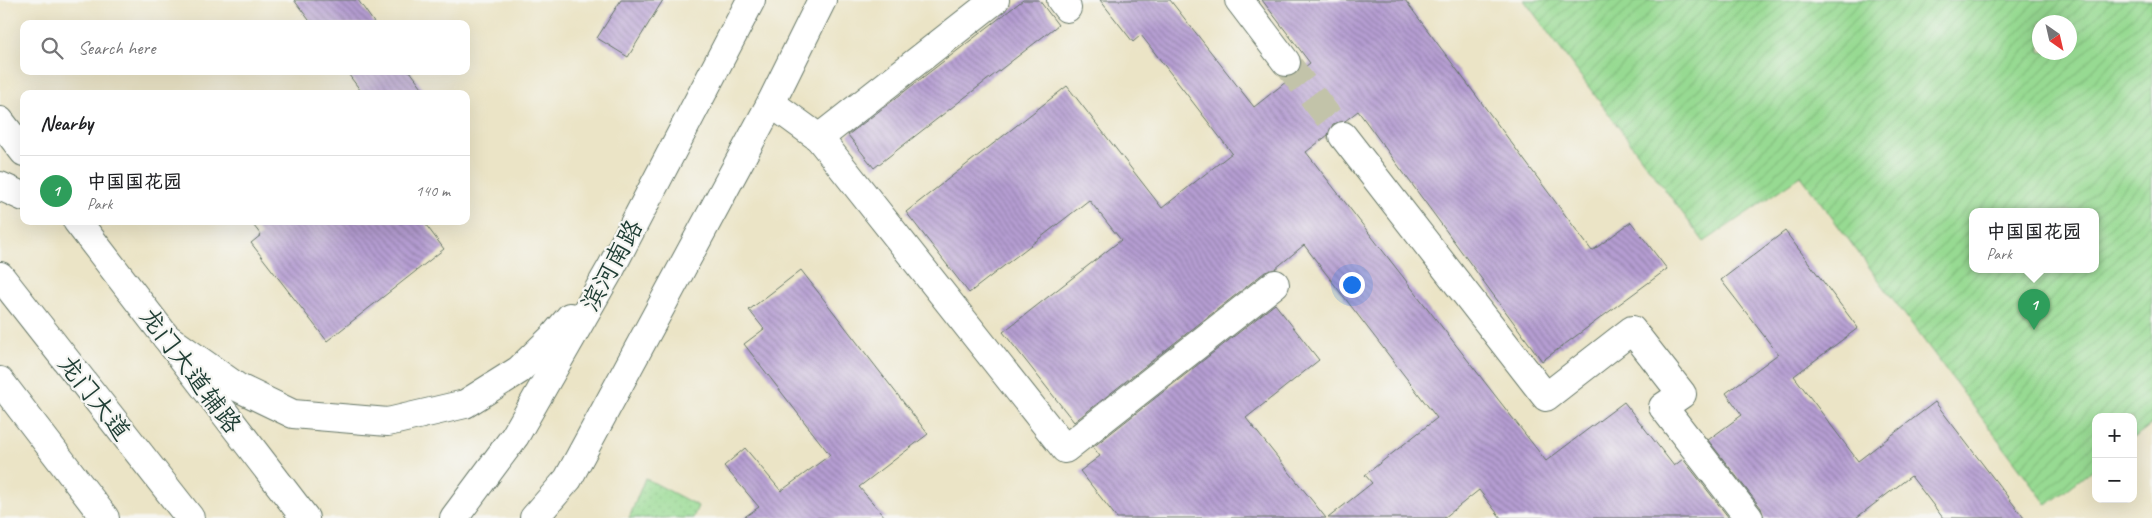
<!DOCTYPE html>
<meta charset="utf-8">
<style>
body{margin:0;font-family:Caveat,"LXGW WenKai TC",sans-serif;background:#f2f2f2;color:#202124}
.controls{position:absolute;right:15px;bottom:15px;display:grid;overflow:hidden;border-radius:10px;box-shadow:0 5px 20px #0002}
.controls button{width:45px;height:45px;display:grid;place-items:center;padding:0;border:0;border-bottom:1px solid #e0e0e0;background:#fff;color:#202124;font:25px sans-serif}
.compass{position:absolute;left:2032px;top:15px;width:45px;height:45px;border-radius:50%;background:#fff;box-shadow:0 5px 20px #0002;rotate:146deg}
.you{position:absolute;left:1351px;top:284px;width:18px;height:18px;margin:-12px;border:4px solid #fff;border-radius:50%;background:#1a73e8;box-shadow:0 0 0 8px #1a73e833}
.badge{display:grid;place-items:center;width:32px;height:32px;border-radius:50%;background:#111827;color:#fff;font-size:16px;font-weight:700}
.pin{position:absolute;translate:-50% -41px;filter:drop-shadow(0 1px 2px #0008)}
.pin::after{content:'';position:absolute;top:26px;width:18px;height:15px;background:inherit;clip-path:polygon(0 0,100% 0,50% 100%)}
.popup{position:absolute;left:1969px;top:208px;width:130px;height:65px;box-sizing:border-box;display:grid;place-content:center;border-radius:10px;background:#fff;filter:drop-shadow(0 1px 4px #0005);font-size:16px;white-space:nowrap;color:#757577}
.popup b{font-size:19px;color:#202124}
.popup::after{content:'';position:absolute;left:50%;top:100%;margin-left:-10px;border:10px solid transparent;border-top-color:#fff}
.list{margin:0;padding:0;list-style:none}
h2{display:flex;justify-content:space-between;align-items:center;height:65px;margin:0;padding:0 20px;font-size:21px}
h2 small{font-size:16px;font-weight:400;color:#757577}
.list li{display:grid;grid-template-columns:32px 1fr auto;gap:15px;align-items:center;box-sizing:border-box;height:70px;padding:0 20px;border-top:1px solid #e0e0e0}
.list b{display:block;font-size:19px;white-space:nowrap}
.list p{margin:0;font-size:16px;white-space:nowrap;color:#757577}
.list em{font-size:16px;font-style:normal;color:#757577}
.icon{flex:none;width:28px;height:28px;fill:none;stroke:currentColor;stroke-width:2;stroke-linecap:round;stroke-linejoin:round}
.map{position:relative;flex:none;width:2152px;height:518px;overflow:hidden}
.search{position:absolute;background:#fff;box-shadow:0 5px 20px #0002;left:20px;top:20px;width:450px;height:55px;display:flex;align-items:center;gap:12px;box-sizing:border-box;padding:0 18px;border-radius:10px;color:#757577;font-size:19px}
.panel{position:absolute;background:#fff;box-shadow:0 5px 20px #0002;left:20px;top:90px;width:450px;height:135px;border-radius:10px}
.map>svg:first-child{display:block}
.grass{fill:url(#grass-dots);stroke:#5b8c63}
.garden{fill:url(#garden-furrows);stroke:#5b8c63;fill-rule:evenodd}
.building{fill:url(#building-back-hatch)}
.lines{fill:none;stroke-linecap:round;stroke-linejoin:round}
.minor-tunnel{stroke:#c2c3a9;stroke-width:28;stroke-dasharray:28 14;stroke-linecap:butt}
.minor-casing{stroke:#667767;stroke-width:30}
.major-casing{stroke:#667767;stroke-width:30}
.highway-casing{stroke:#667767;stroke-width:30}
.minor{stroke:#fff;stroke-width:28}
.major{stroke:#fff;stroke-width:28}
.highway{stroke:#fff;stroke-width:28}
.labels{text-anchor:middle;stroke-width:4.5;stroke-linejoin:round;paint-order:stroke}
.street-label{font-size:25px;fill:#1f3d34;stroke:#f6f6f2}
</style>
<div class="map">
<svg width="2152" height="518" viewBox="0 0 2152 518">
<defs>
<pattern id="grass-dots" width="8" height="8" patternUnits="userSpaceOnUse" patternTransform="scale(1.25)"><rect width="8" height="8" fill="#97da92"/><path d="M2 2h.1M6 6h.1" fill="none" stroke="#82bc7e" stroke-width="1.8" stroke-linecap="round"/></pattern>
<pattern id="garden-furrows" width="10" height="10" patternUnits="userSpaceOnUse" patternTransform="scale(1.25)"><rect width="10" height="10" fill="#97da92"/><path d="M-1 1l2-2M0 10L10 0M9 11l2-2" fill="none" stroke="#82bc7e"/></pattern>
<pattern id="building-back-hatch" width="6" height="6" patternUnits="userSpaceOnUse" patternTransform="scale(1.25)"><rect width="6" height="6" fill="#b59dd2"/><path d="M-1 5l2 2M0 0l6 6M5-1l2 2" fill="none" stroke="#9381ab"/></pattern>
</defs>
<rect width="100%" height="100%" fill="#f6f6f2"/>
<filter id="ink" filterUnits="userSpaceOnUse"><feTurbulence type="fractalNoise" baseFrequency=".02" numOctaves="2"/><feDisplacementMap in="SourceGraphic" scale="10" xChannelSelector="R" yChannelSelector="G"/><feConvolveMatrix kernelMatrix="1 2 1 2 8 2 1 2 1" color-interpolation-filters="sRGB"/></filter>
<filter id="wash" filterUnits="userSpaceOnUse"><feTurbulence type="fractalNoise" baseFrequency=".0096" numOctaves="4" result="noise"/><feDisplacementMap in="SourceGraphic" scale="20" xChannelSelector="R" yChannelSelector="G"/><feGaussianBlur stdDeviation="1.12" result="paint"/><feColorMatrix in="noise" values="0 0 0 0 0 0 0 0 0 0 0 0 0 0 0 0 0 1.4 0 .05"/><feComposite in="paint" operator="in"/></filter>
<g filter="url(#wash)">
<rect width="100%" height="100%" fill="#ebe4c6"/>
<polygon class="grass" points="645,478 698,506 693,518 629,518"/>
<path class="garden" d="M1524 0H2152V424L2133 438V417H2096V467L2047 505 1801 176 1704 242ZM2040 22H2070V52H2040ZM1973 211H2095V269H1973Z"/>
<g id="blocks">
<g class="building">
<polygon points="294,0 358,0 375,24 312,24"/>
<polygon points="621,0 663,0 628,57 597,38"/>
<polygon points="1023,0 1039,0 1058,25 874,168 848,135"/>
<polygon points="1100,0 1170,0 1254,107 1310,63 1262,0 1405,0 1592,251 1631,222 1667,269 1542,361 1358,111 1345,121 1333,124 1328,135 1306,152 1546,461 1624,402 1674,466 1683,459 1729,518 1501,518 1479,490 1444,518 1328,518 1372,483 1365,475 1437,418 1304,245 1275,269 1265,272 1074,422 1003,332 1121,240 1089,200 969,293 906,212 1067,86 1162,208 1232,153 1141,35 1133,42"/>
<polygon points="346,71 410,71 427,94 363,94"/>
<polygon points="250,221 423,221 444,249 327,341 251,243 261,235"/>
<polygon points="1785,231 1858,328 1794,376 1858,461 1935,402 2024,518 1943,518 1911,476 1856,518 1764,518 1761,508 1708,440 1742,415 1726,393 1778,354 1721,280"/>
<polygon points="801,270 928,434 859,487 886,518 743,518 759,507 724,466 745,448 781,491 830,455 744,344 764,329 749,310"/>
<polygon points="1275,304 1319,360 1246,418 1326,518 1117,518 1080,471 1100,456 1093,447"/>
</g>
</g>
</g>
<g filter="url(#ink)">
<use href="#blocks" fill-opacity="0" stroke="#667767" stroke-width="1"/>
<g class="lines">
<polyline class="minor-tunnel" points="1286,62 1343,136"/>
<g class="minor-casing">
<g id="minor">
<polyline points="995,0 819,138 1065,449 1275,284"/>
<polyline points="1061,0 1067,8"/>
<polyline points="1239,0 1286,62"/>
<polyline points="771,103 819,138"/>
<polyline points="1343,136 1546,397 1632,330 1682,394 1663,407 1749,518"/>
</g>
</g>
<g class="major-casing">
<g id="major">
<polyline points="0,121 24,152"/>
<polyline points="0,186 24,197"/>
<polyline points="77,221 305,518"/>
<polyline points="166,337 237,387 293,414 388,422 465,404 519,370 554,336 570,317"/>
<polyline points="454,518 515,436 611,268 751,0"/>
<polyline points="534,518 568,479 771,103 822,0"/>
</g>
</g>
<g class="highway-casing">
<g id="highway">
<polyline points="0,276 190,518"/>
<polyline points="0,381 105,518"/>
</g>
</g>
<use href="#minor" class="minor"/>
<use href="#major" class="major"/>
<use href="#highway" class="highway"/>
</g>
</g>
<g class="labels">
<g class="street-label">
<text transform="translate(611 265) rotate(-61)" y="9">滨河南路</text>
<text transform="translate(191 370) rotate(53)" y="9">龙门大道辅路</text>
<text transform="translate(95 397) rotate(52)" y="9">龙门大道</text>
</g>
</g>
</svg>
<div class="controls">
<button>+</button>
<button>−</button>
</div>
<svg class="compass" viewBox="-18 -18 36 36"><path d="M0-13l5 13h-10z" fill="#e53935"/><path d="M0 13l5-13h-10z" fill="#757577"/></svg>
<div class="you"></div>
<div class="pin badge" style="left:2034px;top:330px;background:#2e9e5b">1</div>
<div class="popup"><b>中国国花园</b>Park</div>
<div class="search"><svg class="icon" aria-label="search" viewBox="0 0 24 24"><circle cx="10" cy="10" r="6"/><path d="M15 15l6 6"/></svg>Search here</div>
<section class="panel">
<h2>Nearby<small></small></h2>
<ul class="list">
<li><span class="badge" style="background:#2e9e5b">1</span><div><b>中国国花园</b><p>Park</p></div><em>140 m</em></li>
</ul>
</section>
</div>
